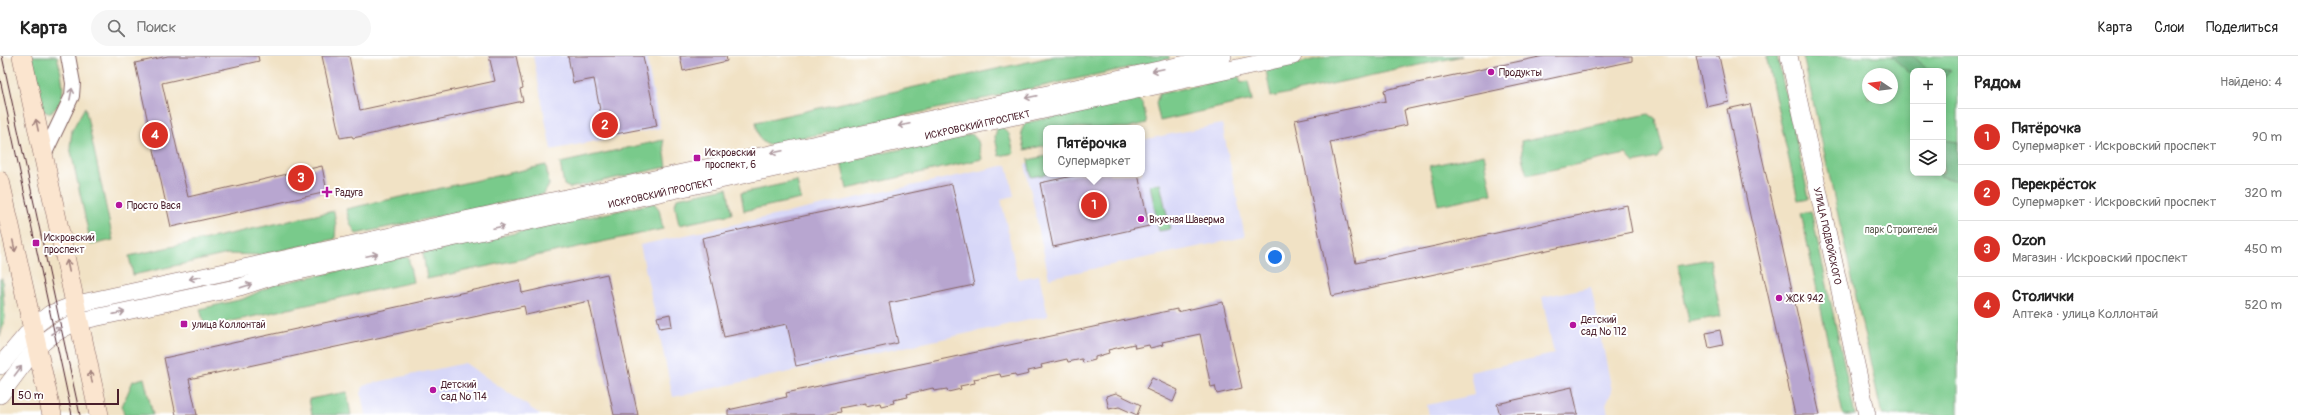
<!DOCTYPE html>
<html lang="ru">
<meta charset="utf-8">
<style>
body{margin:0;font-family:Pangolin,sans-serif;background:#f6f6f6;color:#222}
.controls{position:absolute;right:12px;top:12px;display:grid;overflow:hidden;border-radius:8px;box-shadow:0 2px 6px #0003}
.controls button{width:36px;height:36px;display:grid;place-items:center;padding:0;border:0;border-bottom:1px solid #e0e0e0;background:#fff;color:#222;font:20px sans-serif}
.compass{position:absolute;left:1862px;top:12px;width:36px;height:36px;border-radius:50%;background:#fff;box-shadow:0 2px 6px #0003;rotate:283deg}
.scale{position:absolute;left:12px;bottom:10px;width:107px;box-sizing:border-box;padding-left:4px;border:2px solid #4a1f2b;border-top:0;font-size:11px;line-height:14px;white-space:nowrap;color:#4a1f2b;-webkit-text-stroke:3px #fff;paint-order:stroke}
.you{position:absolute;left:1275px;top:201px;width:14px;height:14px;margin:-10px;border:3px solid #fff;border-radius:50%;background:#1a73e8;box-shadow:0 0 0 6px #1a73e833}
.badge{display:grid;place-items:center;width:26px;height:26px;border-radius:50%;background:#d93025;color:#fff;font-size:13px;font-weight:700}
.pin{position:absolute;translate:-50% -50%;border:2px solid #fff;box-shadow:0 1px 4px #0006}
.popup{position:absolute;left:1043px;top:69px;width:102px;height:52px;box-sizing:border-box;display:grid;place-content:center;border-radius:8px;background:#fff;filter:drop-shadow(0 1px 3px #0005);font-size:13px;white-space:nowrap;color:#767676}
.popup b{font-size:15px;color:#222}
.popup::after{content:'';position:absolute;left:50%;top:100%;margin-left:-8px;border:8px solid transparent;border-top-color:#fff}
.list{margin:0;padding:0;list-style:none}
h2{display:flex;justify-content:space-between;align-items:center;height:52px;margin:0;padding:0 16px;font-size:17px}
h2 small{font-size:13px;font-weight:400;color:#767676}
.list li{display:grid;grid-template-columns:26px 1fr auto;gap:12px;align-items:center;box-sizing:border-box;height:56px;padding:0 16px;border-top:1px solid #e0e0e0}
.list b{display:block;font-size:15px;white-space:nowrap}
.list p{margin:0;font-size:13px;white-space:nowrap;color:#767676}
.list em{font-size:13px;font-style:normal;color:#767676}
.icon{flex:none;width:22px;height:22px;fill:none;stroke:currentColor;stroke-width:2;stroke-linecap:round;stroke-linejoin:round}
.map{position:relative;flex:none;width:1958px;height:359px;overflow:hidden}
header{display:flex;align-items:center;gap:24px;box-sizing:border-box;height:56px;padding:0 20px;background:#fff;border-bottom:1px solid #e0e0e0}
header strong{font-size:19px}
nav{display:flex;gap:22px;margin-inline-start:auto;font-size:14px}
.search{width:280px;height:36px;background:#f6f6f6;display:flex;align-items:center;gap:10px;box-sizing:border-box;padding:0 14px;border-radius:22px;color:#767676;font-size:15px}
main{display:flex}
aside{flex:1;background:#fff}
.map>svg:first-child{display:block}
.built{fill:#d7d7f8}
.green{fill:#79ca8b;stroke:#62745b;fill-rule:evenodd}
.forest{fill:#62ae77;stroke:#566651}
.building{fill:#b8a6d0}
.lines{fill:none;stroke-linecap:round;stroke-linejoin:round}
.minor-casing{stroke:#846361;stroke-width:16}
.tertiary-casing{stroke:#846361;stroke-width:18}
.secondary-casing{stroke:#846361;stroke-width:20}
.minor{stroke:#fff;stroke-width:14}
.tertiary{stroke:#fff;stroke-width:17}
.secondary{stroke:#fbe5cf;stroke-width:19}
.tram{stroke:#4a1f2b;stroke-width:1}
.oneway{stroke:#ae9aa0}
.oneway2{stroke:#a2827d}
.poi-dot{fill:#b5179e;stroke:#fff;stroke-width:1.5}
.labels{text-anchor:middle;stroke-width:4;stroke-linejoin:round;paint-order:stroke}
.poi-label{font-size:10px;fill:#4a1f2b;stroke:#fff;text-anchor:start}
.street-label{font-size:10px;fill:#4a1f2b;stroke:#fff}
.park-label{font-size:10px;fill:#5a5b4d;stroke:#fff}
</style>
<header>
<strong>Карта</strong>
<div class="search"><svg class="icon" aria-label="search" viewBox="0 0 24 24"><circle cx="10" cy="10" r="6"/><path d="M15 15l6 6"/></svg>Поиск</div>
<nav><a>Карта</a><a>Слои</a><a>Поделиться</a></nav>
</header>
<main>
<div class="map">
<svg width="1958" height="359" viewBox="0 0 1958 359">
<rect width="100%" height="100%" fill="#fff"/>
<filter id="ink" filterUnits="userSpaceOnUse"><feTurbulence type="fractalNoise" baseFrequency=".025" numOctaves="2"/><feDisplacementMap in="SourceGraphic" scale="8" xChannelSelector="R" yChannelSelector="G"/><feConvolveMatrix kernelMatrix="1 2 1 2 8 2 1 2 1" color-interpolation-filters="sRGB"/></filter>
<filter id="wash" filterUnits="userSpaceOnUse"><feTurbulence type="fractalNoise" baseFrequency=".012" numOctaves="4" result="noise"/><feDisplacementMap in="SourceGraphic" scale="16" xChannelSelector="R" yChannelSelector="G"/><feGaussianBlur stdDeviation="0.9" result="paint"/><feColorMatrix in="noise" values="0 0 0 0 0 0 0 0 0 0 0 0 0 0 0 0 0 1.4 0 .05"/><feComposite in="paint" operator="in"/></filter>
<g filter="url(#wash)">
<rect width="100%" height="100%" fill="#f1e2c5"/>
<g class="built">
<polygon points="533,0 646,0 660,72 551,94"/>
<polygon points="1222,68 1245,181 1049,222 1025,108 1046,104 1046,118 1142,118 1142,84"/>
<polygon points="1007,109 1014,140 1001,143 1018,223 1039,219 1048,260 673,341 640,189"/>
<polygon points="1591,231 1612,335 1606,348 1608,359 1429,359 1427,349 1474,339 1470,316 1554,298 1542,241"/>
<polygon points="465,307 541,359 365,359 361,338 363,331 368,328"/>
</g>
<g class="green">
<path d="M31 0H57C61 18 71 46 49 57L45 56 42 52Z"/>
<path d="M1055 0H1169V3L769 89C758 86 758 75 756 66Z"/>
<polygon points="1330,0 1462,0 1271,41 1266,14"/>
<polygon points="1766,0 1777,0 1809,142 1798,144"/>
<path d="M1803 0H1958V359H1882ZM1913 15H1943V117H1913ZM1868 18H1892V42H1868Z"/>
<polygon points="1239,20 1241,27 1248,25 1252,44 1160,65 1156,47 1159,38"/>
<polygon points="1137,42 1143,49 1147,67 1126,72 1046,72 1046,89 1025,94 1021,76 1025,67"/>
<polygon points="85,51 113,184 91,189 70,91 72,74"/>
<polygon points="1648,58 1656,64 1663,93 1657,102 1634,107 1626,98 1527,119 1522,102 1521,85"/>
<polygon points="1002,71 1009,78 1014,97 999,100 995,81 997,72"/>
<polygon points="972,78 978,85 982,103 847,133 841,106"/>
<polygon points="663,84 667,111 570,132 564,129 560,107"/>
<polygon points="1484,98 1492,138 1438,149 1430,110"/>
<polygon points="1046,100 1047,118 1031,121 1028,104"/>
<polygon points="546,109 549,129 544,138 356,178 350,167 346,153"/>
<polygon points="797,125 801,143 744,155 741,137"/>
<polygon points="1160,127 1170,173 1159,175 1150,129"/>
<polygon points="727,132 732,158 679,169 675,149 677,142"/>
<polygon points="654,147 659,153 663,173 427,223 423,197"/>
<polygon points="334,155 336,169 335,183 259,199 228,198 133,219 129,200"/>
<polygon points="1811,155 1855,359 1843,359 1801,157"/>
<polygon points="408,200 413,226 205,271 200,253 243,243 273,229"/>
<polygon points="1710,203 1721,260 1689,266 1678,209"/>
<polygon points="2,222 5,262 0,280 0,223"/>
<polygon points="144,322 153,359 124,359 122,350 133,325"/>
<polygon points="347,336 351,359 312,359 309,343"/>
</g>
<g class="forest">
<polygon points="1891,0 1912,0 1927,13 1951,14 1943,23 1943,15 1913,15 1913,20"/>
<polygon points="1943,84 1958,86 1958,125 1939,120 1939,117 1943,117"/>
</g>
<g id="blocks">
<g class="building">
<polygon points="168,0 258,0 259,5 162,27 188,141 322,110 327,136 171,171 135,7"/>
<polygon points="322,0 349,0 360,54 495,25 489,0 516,0 523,32 520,33 523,45 353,82 352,80 340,82"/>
<polygon points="568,0 643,0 657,70 605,80 594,23 573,27"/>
<polygon points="680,0 726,0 727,5 683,15"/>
<polygon points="1544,0 1632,0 1632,5 1404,54 1407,69 1330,86 1356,207 1627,149 1632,176 1332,240 1295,64 1386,45 1384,34"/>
<polygon points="1696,0 1719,0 1729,46 1707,51"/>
<polygon points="1750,48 1775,158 1820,359 1795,359 1751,164 1727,53"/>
<polygon points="1082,118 1138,118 1149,170 1053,191 1040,127"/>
<polygon points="952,128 974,229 889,247 898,287 796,310 787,268 724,281 702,182"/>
<polygon points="607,218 638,359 614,359 589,245 526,259 524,250 189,323 197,359 176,359 164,302 520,224 522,237"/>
<polygon points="1223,246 1242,332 1217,338 1215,330 1211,331 1200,278 1162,286 1163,289 1150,292 1149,289 1135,292 1134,288 1108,294 1109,297 1095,301 1095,304 1083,307 1082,303 1068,306 1067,303 1041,309 1042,312 1028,315 1029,318 1016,321 1015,318 1001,321 1000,318 974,323 975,327 960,330 961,333 948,336 947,333 934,335 933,332 907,338 908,341 893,344 894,347 881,350 880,347 866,350 866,347 840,352 841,356 826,359 728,359 728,354 787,341 786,337 1177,253 1177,256"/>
<polygon points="670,258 672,270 660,272 657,261"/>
<polygon points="1720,274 1723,289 1709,292 1706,277"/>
<polygon points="1152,322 1178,334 1173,346 1146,333"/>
<polygon points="1572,331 1578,358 1500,359 1497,348"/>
<polygon points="1116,337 1141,349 1137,359 1119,351 1109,353 1106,340"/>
</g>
</g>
</g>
<g filter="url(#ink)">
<use href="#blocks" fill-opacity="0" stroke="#846361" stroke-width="1"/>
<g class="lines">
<g class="minor-casing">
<polyline id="minor" points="44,99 72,40 73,27 68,0"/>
</g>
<g class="tertiary-casing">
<g id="tertiary">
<path id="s1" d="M1789 0 1867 359"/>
<polyline points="0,310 32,272 50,258 77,248 1223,0"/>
<path id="s2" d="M0 339C26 306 38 280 80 265L240 231 271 221 350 204 1293 0"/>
</g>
</g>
<g class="secondary-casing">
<g id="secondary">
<polyline points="22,0 99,359"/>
<polyline points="0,125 52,359"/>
</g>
</g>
<use href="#minor" class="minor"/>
<use href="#tertiary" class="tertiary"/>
<use href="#secondary" class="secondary"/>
<g class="tram">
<polyline points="2,0 80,359"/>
<polyline points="0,23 72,359"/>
</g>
</g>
<defs><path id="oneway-shaft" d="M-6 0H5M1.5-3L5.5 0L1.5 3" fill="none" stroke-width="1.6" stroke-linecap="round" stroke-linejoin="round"/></defs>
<g class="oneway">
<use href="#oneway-shaft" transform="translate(1158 14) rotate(168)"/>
<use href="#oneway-shaft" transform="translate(71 38) rotate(-79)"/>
<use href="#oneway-shaft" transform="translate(1031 41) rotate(168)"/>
<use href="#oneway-shaft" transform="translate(904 69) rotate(168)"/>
<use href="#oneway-shaft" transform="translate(777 96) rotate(168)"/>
<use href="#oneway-shaft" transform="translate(499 171) rotate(-12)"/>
<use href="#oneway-shaft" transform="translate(372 199) rotate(-12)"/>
<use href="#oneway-shaft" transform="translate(195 222) rotate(168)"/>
<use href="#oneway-shaft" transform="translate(246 230) rotate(-18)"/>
<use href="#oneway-shaft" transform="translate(119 257) rotate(-12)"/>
<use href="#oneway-shaft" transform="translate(56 275) rotate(-33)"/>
<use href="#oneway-shaft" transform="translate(18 315) rotate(-53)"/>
</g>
<g class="oneway2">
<use href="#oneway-shaft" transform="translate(37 69) rotate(-102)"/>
<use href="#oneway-shaft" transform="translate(14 190) rotate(78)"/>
<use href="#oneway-shaft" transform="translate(68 210) rotate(-102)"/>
<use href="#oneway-shaft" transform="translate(91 321) rotate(-102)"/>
</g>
</g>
<g class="poi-dot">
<circle cx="1491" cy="16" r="4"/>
<rect x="693" y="98" width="8" height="8" rx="2"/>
<path d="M325 130h4v4h4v4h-4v4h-4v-4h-4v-4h4z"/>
<circle cx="119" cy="149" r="4"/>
<circle cx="1141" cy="163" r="4"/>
<rect x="32" y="183" width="8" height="8" rx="2"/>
<circle cx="1779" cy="242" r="4"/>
<rect x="180" y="264" width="8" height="8" rx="2"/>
<circle cx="1573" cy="269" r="4"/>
<circle cx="433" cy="334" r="4"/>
</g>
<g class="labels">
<g class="poi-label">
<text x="1499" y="20">Продукты</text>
<text x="705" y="100">Искровский<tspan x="705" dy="12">проспект, 6</tspan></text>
<text x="335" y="140">Радуга</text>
<text x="127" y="153">Просто Вася</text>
<text x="1149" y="167">Вкусная Шаверма</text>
<text x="44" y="185">Искровский<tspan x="44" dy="12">проспект</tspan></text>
<text x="1787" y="246">ЖСК 942</text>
<text x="1581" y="267">Детский<tspan x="1581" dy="12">сад № 112</tspan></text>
<text x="192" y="272">улица Коллонтай</text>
<text x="441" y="332">Детский<tspan x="441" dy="12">сад № 114</tspan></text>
</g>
<g class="street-label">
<text dy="4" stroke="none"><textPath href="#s2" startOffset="1030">ИСКРОВСКИЙ ПРОСПЕКТ</textPath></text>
<text dy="4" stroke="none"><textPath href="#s2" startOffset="706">ИСКРОВСКИЙ ПРОСПЕКТ</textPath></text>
<text dy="4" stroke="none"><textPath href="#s1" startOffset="184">УЛИЦА ПОДВОЙСКОГО</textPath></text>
</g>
<g class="park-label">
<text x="1901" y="177">парк Строителей</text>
</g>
</g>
</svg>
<div class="controls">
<button>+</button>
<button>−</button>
<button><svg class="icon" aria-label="layers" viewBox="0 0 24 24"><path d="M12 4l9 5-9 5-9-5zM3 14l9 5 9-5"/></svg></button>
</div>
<svg class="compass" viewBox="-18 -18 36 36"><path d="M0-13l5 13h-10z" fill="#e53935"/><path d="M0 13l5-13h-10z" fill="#767676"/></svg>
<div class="scale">50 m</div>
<div class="you"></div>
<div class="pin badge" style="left:1094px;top:149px">1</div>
<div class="popup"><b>Пятёрочка</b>Супермаркет</div>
<div class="pin badge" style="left:605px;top:69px">2</div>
<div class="pin badge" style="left:301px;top:122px">3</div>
<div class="pin badge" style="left:155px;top:79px">4</div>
</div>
<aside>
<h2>Рядом<small>Найдено: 4</small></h2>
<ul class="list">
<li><span class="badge">1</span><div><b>Пятёрочка</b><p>Супермаркет · Искровский проспект</p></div><em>90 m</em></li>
<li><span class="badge">2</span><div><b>Перекрёсток</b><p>Супермаркет · Искровский проспект</p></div><em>320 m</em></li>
<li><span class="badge">3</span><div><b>Ozon</b><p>Магазин · Искровский проспект</p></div><em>450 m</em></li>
<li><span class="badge">4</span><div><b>Столички</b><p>Аптека · улица Коллонтай</p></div><em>520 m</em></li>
</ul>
</aside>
</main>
